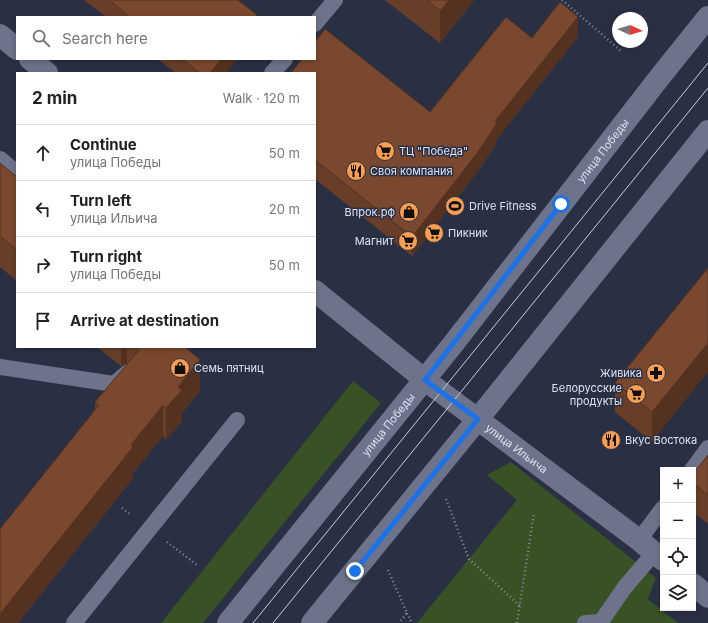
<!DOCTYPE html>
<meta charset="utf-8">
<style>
body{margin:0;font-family:Inter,sans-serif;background:#f2f2f2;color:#202124}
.controls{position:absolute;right:12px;bottom:12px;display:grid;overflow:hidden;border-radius:0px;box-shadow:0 2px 6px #0003}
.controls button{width:36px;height:36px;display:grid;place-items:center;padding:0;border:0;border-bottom:1px solid #e0e0e0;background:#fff;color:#202124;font:20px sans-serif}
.compass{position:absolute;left:612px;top:12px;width:36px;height:36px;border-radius:50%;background:#fff;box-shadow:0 2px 6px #0003;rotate:94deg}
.stop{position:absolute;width:12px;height:12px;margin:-9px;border:3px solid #1a73e8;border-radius:50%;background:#fff}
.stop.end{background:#1a73e8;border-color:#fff;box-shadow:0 1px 4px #0008}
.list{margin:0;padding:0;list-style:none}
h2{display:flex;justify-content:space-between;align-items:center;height:52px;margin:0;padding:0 16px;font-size:17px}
h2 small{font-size:13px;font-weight:400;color:#757577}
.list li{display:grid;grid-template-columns:26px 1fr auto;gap:12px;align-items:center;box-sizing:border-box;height:56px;padding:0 16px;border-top:1px solid #e0e0e0}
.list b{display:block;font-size:15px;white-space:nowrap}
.list p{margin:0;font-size:13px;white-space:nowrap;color:#757577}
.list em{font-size:13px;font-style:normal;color:#757577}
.icon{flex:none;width:22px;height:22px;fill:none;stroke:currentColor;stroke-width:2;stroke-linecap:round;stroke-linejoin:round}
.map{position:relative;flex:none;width:708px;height:623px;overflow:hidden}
.search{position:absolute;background:#fff;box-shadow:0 2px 6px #0003;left:16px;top:16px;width:300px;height:44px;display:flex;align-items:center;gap:10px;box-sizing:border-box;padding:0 14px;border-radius:0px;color:#757577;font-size:15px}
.panel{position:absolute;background:#fff;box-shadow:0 2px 6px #0003;left:16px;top:72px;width:300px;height:276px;border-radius:0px}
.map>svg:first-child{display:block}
.green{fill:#385125}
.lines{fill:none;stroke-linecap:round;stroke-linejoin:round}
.path{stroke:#888d9d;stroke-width:2.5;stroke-dasharray:1 3;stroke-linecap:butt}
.service{stroke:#6c738a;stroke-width:16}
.tertiary{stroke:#6c738a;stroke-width:22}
.secondary{stroke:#6c738a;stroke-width:22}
.tram{stroke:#c8cddb;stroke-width:1}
.wall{fill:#693e28}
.shaded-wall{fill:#553220}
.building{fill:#7a482e;stroke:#553220}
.route{stroke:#1a73e8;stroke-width:5}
.labels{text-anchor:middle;stroke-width:3;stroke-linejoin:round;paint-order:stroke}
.poi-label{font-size:11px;fill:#dce1ee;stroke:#2a3044;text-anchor:start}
.street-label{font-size:11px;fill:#dce1ee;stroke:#2a3044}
</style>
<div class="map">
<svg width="708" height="623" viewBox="0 0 708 623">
<rect width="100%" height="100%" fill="#2a3044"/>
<g class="green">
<polygon points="353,381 381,403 203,623 161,623"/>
<polygon points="511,462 656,578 648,599 678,623 417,623 517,500 487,475"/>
</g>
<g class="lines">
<g class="path">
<polyline points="562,0 621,51"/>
<polyline points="446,499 469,559 520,606"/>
<polyline points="122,508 131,515"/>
<polyline points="167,542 197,565"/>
<polyline points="388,570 407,613 399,623"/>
<polyline points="407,613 412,623"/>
<polyline points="517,623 534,513"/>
</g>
<g class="service">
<polyline points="315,24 335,0"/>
<polyline points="272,73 285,59"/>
<polyline points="0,159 17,173"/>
<polyline points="0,367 114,384 128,372"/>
<polyline points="692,470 708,448"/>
<polyline points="639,540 663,508"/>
<polyline points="74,623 237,420"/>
<polyline points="585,623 601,622"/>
<polyline points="600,623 625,587 654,553"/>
</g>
<g class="tertiary">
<polyline points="0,35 17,49"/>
<polyline points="30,59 47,73"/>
<path id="s1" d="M315 291 425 380 639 540 663 560"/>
<polyline points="693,584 708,597"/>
</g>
<g class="secondary">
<path id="s2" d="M228 623 454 343 659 78 708 17"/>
<polyline points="312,623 478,419 708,131"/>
</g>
<g class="tram">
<polyline points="253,623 708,63"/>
<polyline points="273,623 708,88"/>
</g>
</g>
<g class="wall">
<polygon points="84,0 238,0 257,17 106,17"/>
<polygon points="385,0 474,0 440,43"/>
<polygon points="578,37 496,140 496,144 478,171 412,256 315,179 315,73 430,112 532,38"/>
<polygon points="158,59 237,59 226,73 176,73"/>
<polygon points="0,163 17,177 17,281 0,267"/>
<polygon points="708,268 652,442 615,412 615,383"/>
<polygon points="97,347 185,347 200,391 182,413 182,421 166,440 163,436 133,473 133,478 18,623 0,623 95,409 95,402 128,363 127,363 121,366"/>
<polygon points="708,455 708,524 693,512 693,474"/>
</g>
<g class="shaded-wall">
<polygon points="449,0 474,0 440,43 440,11"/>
<polygon points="578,17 578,37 496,140 496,144 478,171 412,256 412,237 496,120"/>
<polygon points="221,59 237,59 226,73 210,73"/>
<polygon points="708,343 708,372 652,442 652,412"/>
<polygon points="121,347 127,347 127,363 121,366"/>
<polygon points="200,360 200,391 182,413 182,421 166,440 166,408 178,387"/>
<polygon points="163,405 163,436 133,473 133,478 18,623 0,623 0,614 131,445"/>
</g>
<g class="building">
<polygon points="109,0 238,0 257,15 255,17 130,17"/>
<polygon points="427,0 449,0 440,11"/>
<polygon points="560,2 578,17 496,120 496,125 478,152 412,237 315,160 315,73 291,73 302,59 315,59 315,42 325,29 430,112 506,17 532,38"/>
<polygon points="182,59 221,59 210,73 200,73"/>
<polygon points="0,163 17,177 17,250 0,236"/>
<polygon points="708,268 708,343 652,412 615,383"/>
<polygon points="135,347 185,347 200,360 178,387 182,390 166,408 163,405 131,445 133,447 0,614 0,529 99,405 95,402 139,350"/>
<polygon points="708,455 708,495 693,483 693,474"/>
</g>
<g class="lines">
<polyline class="route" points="355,571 478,419 425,380 561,204"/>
</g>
<defs>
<g id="supermarket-disc" transform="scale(1)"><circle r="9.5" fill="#fb9e50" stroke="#2a3044"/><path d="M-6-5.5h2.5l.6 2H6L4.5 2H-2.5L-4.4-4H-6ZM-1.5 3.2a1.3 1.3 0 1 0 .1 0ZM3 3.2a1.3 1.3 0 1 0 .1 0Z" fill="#111"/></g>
<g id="restaurant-disc" transform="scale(1)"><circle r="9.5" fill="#fb9e50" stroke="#2a3044"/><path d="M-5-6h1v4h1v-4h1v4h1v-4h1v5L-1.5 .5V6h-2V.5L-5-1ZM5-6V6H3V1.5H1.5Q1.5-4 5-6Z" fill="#111"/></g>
<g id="stadium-disc" transform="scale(1)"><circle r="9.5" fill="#fb9e50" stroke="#2a3044"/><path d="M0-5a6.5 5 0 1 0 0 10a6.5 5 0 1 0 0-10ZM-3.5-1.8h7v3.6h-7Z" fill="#111"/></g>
<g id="shop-disc" transform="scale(1)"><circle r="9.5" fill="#fb9e50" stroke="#2a3044"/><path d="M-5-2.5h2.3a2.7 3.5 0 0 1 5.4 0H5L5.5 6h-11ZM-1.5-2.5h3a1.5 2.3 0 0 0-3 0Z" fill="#111"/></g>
<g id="pharmacy-disc" transform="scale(1)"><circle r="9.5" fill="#fb9e50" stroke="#2a3044"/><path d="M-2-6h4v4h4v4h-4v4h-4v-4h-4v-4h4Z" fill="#111"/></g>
</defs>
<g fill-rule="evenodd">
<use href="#supermarket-disc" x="385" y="151"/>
<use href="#restaurant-disc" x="356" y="171"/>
<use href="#stadium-disc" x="455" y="206"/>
<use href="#shop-disc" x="409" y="212"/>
<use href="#supermarket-disc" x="434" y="233"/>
<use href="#supermarket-disc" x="408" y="241"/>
<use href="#shop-disc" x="180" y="368"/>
<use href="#pharmacy-disc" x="656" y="373"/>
<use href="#supermarket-disc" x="636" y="394"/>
<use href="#restaurant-disc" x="611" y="440"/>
</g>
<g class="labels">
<g class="poi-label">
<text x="399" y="155">ТЦ "Победа"</text>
<text x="370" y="175">Своя компания</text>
<text x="469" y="210">Drive Fitness</text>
<text x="395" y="216" text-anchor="end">Впрок.рф</text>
<text x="448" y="237">Пикник</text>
<text x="394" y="245" text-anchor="end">Магнит</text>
<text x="194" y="372">Семь пятниц</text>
<text x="642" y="377" text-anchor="end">Живика</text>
<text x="622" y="392" text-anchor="end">Белорусские<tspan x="622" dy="13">продукты</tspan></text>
<text x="625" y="444">Вкус Востока</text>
</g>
<g class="street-label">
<text dy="4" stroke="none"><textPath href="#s2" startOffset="603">улица Победы</textPath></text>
<text dy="4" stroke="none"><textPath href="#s2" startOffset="255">улица Победы</textPath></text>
<text dy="4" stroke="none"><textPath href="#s1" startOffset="256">улица Ильича</textPath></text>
</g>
</g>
</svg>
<div class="controls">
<button>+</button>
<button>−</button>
<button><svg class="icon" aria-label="locate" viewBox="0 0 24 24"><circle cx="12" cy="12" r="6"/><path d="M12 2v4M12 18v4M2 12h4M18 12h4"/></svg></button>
<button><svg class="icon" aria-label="layers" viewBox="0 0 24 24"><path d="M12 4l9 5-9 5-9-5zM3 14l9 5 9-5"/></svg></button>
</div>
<svg class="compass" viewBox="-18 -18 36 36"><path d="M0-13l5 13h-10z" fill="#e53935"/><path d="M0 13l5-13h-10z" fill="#757577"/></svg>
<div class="stop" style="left:561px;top:204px"></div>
<div class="stop end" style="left:355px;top:571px"></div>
<div class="search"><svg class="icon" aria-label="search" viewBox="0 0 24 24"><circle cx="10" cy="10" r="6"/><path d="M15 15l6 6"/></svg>Search here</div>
<section class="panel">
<h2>2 min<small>Walk · 120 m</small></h2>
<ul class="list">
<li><svg class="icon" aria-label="ahead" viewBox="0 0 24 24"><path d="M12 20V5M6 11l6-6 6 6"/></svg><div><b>Continue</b><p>улица Победы</p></div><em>50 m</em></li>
<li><svg class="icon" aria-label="left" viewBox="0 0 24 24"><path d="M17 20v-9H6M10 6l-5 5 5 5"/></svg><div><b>Turn left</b><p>улица Ильича</p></div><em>20 m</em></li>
<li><svg class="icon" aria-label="right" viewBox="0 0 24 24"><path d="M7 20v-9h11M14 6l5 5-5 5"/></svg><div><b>Turn right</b><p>улица Победы</p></div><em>50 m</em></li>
<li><svg class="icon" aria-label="arrive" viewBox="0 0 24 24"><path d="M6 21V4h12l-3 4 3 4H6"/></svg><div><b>Arrive at destination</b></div></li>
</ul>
</section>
</div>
